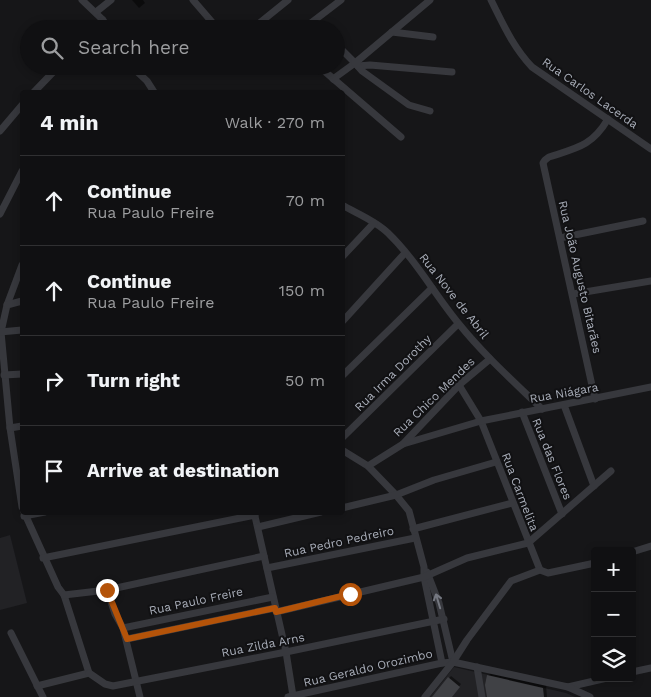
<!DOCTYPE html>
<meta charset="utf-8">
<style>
body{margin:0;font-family:"Work Sans",sans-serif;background:#19191b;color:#f1f3f6}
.controls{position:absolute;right:15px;bottom:15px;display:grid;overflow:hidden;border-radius:5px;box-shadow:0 2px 8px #0003}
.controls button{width:45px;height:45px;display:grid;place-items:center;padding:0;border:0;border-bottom:1px solid #303032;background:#101012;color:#f1f3f6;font:25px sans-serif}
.stop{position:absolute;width:15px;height:15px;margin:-11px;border:4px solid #b45309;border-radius:50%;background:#fff}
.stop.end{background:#b45309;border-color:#fff;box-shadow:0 1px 5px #0008}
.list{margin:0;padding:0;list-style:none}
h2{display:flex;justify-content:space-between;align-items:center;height:65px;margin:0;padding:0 20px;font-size:21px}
h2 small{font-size:16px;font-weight:400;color:#9c9d9f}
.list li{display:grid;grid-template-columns:32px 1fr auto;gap:15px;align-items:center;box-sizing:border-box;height:90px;padding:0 20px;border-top:1px solid #303032}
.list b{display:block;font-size:19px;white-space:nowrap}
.list p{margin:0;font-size:16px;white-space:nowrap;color:#9c9d9f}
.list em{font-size:16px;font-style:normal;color:#9c9d9f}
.icon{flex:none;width:28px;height:28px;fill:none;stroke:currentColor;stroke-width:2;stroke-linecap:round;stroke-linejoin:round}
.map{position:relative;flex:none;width:651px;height:697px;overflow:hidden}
.search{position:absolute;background:#101012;box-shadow:0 2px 8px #0003;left:20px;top:20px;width:325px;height:55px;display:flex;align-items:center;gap:12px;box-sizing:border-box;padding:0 18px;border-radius:28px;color:#9c9d9f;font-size:19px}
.panel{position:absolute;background:#101012;box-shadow:0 2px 8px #0003;left:20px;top:90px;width:325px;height:425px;border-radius:5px}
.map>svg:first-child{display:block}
.built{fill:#222225}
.shadow{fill:#0007}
.building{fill:#404145}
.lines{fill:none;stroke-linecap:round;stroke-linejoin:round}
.minor{stroke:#37383d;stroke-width:7}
.oneway{stroke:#757881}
.route{stroke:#b45309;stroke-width:6}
.labels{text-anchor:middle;stroke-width:4;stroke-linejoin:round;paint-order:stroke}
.street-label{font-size:12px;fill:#a8adb8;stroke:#111113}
</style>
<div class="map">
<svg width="651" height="697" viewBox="0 0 651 697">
<rect width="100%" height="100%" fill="#161618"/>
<g class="built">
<polygon points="10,535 27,603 0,610 0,538"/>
<polygon points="454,667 566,693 575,697 430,697"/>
</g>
<g class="shadow">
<polygon points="132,0 143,0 145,3 139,8"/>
<polygon points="491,673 546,685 547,697 488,697 488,676"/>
<polygon points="451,676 461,684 451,697 433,697"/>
</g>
<g class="building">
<polygon points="487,675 543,688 544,697 487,697 485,685"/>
<polygon points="448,677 460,687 452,697 432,697"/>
</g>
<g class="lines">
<g class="minor">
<polyline points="82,0 103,20 106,29"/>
<polyline points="193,0 218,29"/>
<path d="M491 0C503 24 513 47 532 67L651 149"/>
<polyline points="96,12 111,0"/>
<polyline points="95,29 103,20"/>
<polyline points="252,29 288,0"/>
<polyline points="303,29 341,0"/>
<polyline points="392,32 433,37"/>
<polyline points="131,66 147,81 154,92"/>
<polyline points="358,66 370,65 452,72"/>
<polyline points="322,69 401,137"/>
<polyline points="333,79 355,63 337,45"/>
<polyline points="34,92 59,66"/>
<polyline points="430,111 409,105 362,71 355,63 430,0"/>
<polyline points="0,131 22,105"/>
<path d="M342 205C358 214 376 221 388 233 416 260 435 295 459 324 484 355 513 381 542 409"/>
<polyline points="0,214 22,171"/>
<polyline points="560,238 643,221"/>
<polyline points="342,257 374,223"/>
<polyline points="22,265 7,305 1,332 10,428 22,507"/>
<polyline points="573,294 651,281"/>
<polyline points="7,305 22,301"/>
<polyline points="342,322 405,253"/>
<polyline points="0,332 22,330"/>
<polyline points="4,375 22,374"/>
<polyline points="342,376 432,288"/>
<polyline points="459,385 481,421 540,570"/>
<path d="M595 399 543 163 545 160 549 157C577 148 592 146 608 119"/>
<polyline points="564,405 594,486"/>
<polyline points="522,412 562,514"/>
<polyline points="10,428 22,426"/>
<polyline points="342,438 458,324"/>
<polyline points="403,444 481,421 651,387"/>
<polyline points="342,450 368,466 396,495 409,511 424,567 424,577 442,663"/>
<polyline points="368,466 403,444 459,385 490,359"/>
<polyline points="342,508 396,495 434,480 496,462"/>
<polyline points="24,512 58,587 64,595 89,673 37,686"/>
<polyline points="254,512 286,652 293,696"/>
<polyline points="24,516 45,512"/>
<polyline points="258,527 321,512"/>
<polyline points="413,529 512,503"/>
<polyline points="632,552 651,546"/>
<polyline points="43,558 255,515"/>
<polyline points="267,568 415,538"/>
<polyline points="427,572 439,603 453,662"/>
<polyline points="107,590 115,614 123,628 140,697"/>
<polyline points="64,595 107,590 264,556"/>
<polyline points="276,612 424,577 467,558 528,543 611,471"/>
<polyline points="123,628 273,597"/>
<polyline points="11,633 43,697"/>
<polyline points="127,639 275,608"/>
<polyline points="477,667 482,697"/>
<polyline points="632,672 651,668"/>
<polyline points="89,673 105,684 113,686 286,652 444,619"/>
<polyline points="568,687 607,678"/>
<polyline points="288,697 442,663 453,662 568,687 590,697"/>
<polyline points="425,697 453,662 467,640 511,581 540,570 548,573 595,563"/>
</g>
</g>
<defs><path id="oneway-shaft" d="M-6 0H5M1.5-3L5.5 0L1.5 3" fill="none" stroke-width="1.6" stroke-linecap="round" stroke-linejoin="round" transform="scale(1.25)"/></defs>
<use class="oneway" href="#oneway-shaft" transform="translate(438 601) rotate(-107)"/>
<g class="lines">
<polyline class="route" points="107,590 127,639 275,608 276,612 350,594"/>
</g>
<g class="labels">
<g class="street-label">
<text transform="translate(590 93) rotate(35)" y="4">Rua Carlos Lacerda</text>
<text transform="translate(580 277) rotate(77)" y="4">Rua João Augusto Bitarães</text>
<text transform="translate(454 296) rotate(52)" y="4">Rua Nove de Abril</text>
<text transform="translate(393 373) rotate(-45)" y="4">Rua Irma Dorothy</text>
<text transform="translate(564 393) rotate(-10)" y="4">Rua Niágara</text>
<text transform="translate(434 397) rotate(-44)" y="4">Rua Chico Mendes</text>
<text transform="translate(552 459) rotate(68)" y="4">Rua das Flores</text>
<text transform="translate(520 492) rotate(69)" y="4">Rua Carmelita</text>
<text transform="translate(339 542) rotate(-12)" y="4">Rua Pedro Pedreiro</text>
<text transform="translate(196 601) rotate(-12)" y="4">Rua Paulo Freire</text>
<text transform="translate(263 645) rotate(-11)" y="4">Rua Zilda Arns</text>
<text transform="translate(368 668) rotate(-13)" y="4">Rua Geraldo Orozimbo</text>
</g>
</g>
</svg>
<div class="controls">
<button>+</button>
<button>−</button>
<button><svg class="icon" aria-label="layers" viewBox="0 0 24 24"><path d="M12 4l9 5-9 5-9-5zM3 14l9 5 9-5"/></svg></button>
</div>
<div class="stop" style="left:350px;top:594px"></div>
<div class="stop end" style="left:107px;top:590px"></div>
<div class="search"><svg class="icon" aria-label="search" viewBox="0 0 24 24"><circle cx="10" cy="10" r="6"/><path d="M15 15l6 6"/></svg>Search here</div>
<section class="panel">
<h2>4 min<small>Walk · 270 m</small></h2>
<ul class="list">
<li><svg class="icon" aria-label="ahead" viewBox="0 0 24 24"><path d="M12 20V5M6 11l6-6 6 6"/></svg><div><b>Continue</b><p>Rua Paulo Freire</p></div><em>70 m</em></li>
<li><svg class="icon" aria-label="ahead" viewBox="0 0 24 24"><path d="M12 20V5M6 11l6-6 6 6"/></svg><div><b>Continue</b><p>Rua Paulo Freire</p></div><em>150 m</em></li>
<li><svg class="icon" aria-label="right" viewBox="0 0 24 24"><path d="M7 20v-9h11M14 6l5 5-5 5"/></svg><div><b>Turn right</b></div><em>50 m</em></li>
<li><svg class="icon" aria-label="arrive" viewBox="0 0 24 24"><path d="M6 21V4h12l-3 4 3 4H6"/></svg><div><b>Arrive at destination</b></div></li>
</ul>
</section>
</div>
